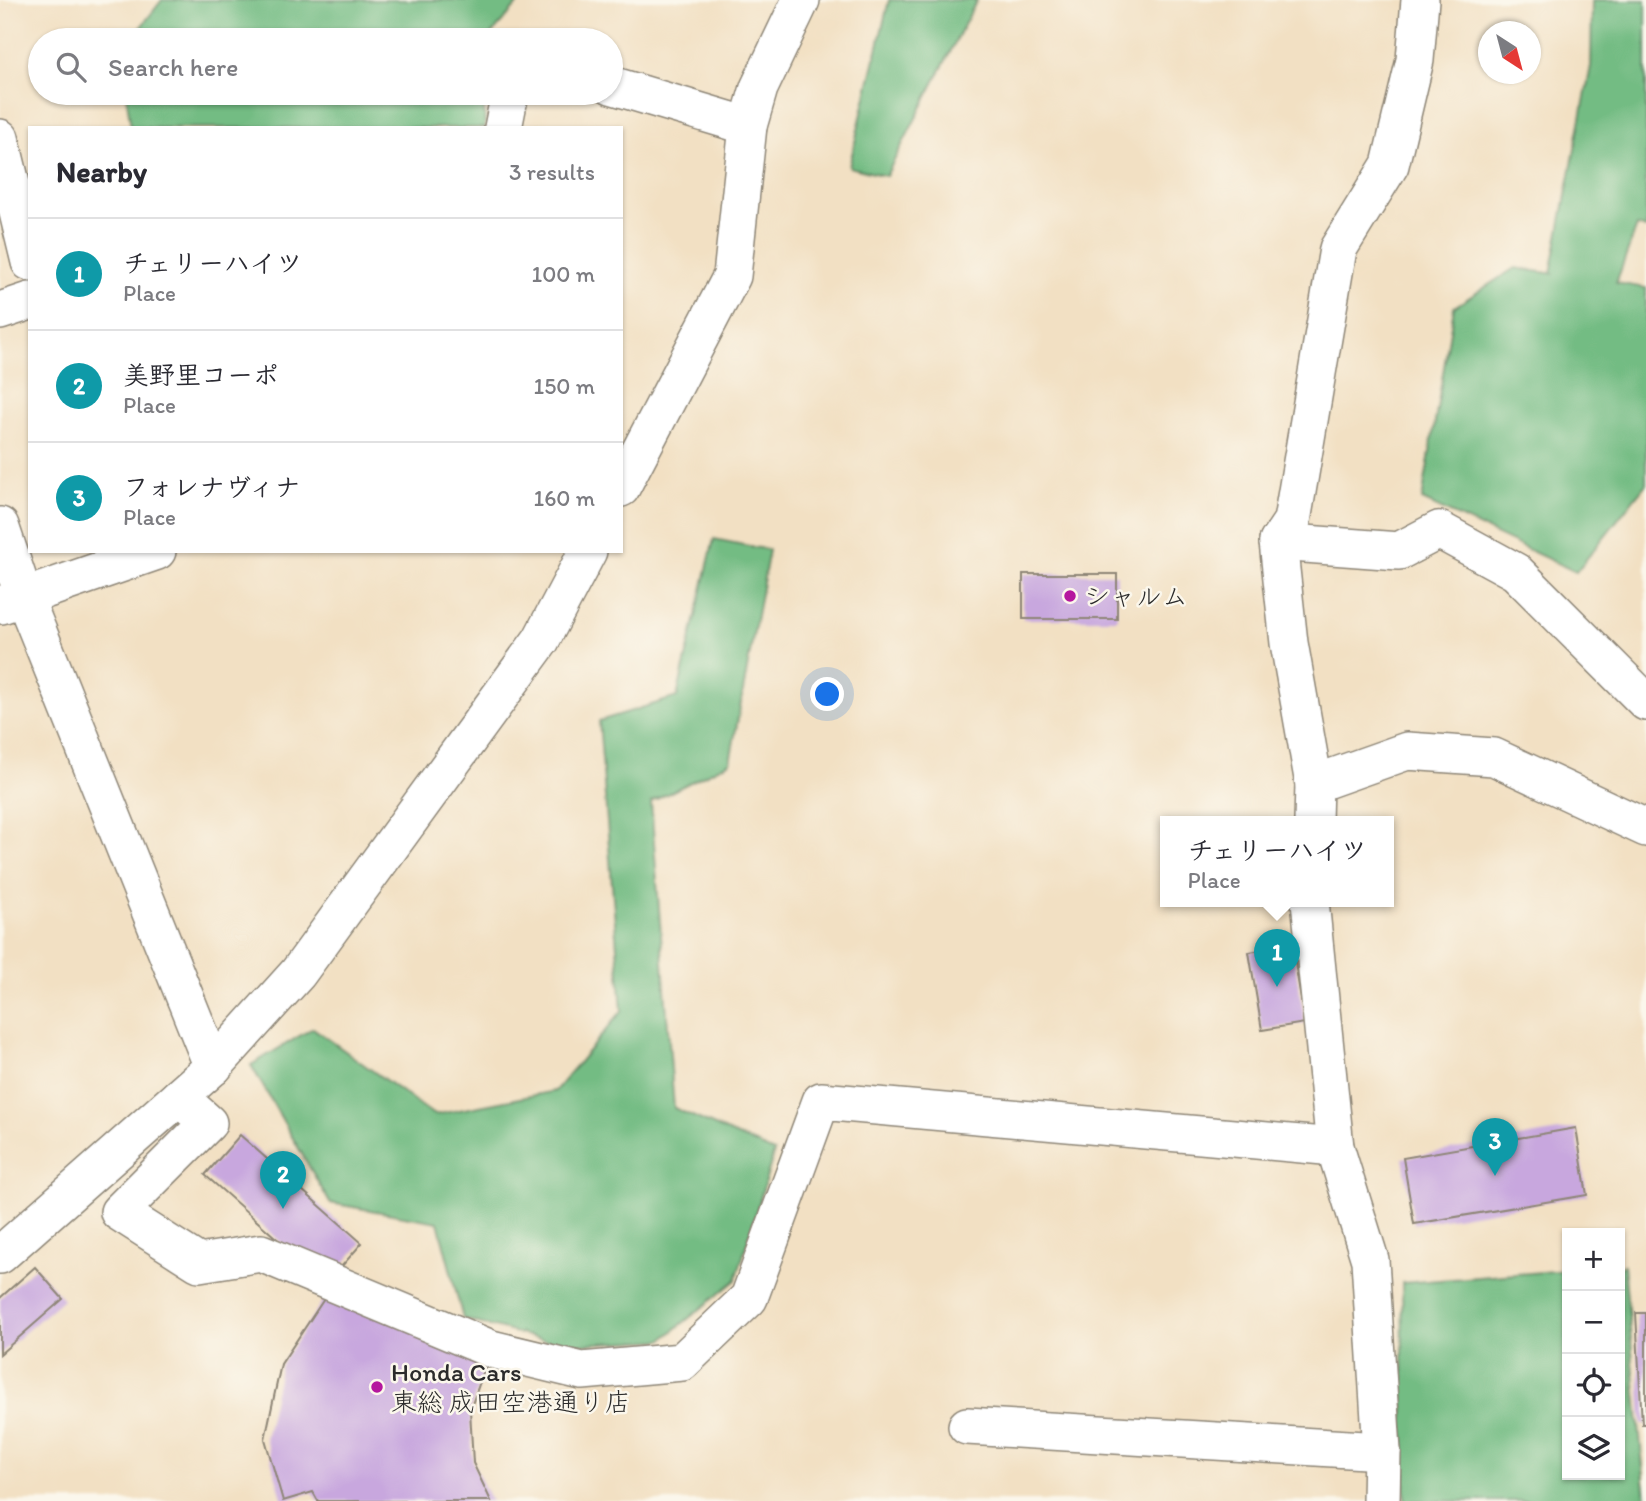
<!DOCTYPE html>
<meta charset="utf-8">
<style>
body{margin:0;font-family:Itim,"Klee One",sans-serif;background:#f2f2f3;color:#2b2b33}
.controls{position:absolute;right:21px;bottom:21px;display:grid;overflow:hidden;border-radius:0px;box-shadow:0 2px 5px #0004}
.controls button{width:63px;height:63px;display:grid;place-items:center;padding:0;border:0;border-bottom:2px solid #e1e1e2;background:#fff;color:#2b2b33;font:35px sans-serif}
.compass{position:absolute;left:1478px;top:21px;width:63px;height:63px;border-radius:50%;background:#fff;box-shadow:0 2px 5px #0004;rotate:144deg}
.you{position:absolute;left:828px;top:695px;width:24px;height:24px;margin:-18px;border:5px solid #fff;border-radius:50%;background:#1a73e8;box-shadow:0 0 0 10px #1a73e833}
.badge{display:grid;place-items:center;width:46px;height:46px;border-radius:50%;background:#0f766e;color:#fff;font-size:23px;font-weight:700}
.pin{position:absolute;translate:-50% -58px;filter:drop-shadow(0 2px 4px #0008)}
.pin::after{content:'';position:absolute;top:37px;width:24px;height:21px;background:inherit;clip-path:polygon(0 0,100% 0,50% 100%)}
.popup{position:absolute;left:1160px;top:816px;width:234px;height:91px;box-sizing:border-box;display:grid;place-content:center;border-radius:0px;background:#fff;filter:drop-shadow(0 2px 5px #0005);font-size:23px;white-space:nowrap;color:#7c7c81}
.popup b{font-size:26px;color:#2b2b33}
.popup::after{content:'';position:absolute;left:50%;top:100%;margin-left:-14px;border:14px solid transparent;border-top-color:#fff}
.list{margin:0;padding:0;list-style:none}
h2{display:flex;justify-content:space-between;align-items:center;height:91px;margin:0;padding:0 28px;font-size:30px}
h2 small{font-size:23px;font-weight:400;color:#7c7c81}
.list li{display:grid;grid-template-columns:46px 1fr auto;gap:21px;align-items:center;box-sizing:border-box;height:112px;padding:0 28px;border-top:2px solid #e1e1e2}
.list b{display:block;font-size:26px;white-space:nowrap}
.list p{margin:0;font-size:23px;white-space:nowrap;color:#7c7c81}
.list em{font-size:23px;font-style:normal;color:#7c7c81}
.icon{flex:none;width:38px;height:38px;fill:none;stroke:currentColor;stroke-width:2;stroke-linecap:round;stroke-linejoin:round}
.map{position:relative;flex:none;width:1646px;height:1501px;overflow:hidden}
.search{position:absolute;background:#fff;box-shadow:0 2px 5px #0004;left:28px;top:28px;width:595px;height:77px;display:flex;align-items:center;gap:18px;box-sizing:border-box;padding:0 24px;border-radius:38px;color:#7c7c81;font-size:26px}
.panel{position:absolute;background:#fff;box-shadow:0 2px 5px #0004;left:28px;top:126px;width:595px;height:427px;border-radius:0px}
.map>svg:first-child{display:block}
.forest{fill:#73bc83;stroke:#4f7457;stroke-width:2}
.building{fill:#c8a7de}
.lines{fill:none;stroke-linecap:round;stroke-linejoin:round}
.minor-casing{stroke:#8e8677;stroke-width:40}
.minor{stroke:#fff;stroke-width:37}
.poi-dot{fill:#b5179e;stroke:#fbf7ec;stroke-width:2.5}
.labels{text-anchor:middle;stroke-width:5;stroke-linejoin:round;paint-order:stroke}
.poi-label{font-size:26px;fill:#2b2b2b;stroke:#fbf7ec;text-anchor:start}
</style>
<div class="map">
<svg width="1646" height="1501" viewBox="0 0 1646 1501">
<rect width="100%" height="100%" fill="#fbf7ec"/>
<filter id="ink" filterUnits="userSpaceOnUse"><feTurbulence type="fractalNoise" baseFrequency=".0143" numOctaves="2"/><feDisplacementMap in="SourceGraphic" scale="14" xChannelSelector="R" yChannelSelector="G"/><feConvolveMatrix kernelMatrix="1 2 1 2 8 2 1 2 1" color-interpolation-filters="sRGB"/></filter>
<filter id="wash" filterUnits="userSpaceOnUse"><feTurbulence type="fractalNoise" baseFrequency=".00686" numOctaves="4" result="noise"/><feDisplacementMap in="SourceGraphic" scale="28" xChannelSelector="R" yChannelSelector="G"/><feGaussianBlur stdDeviation="1.57" result="paint"/><feColorMatrix in="noise" values="0 0 0 0 0 0 0 0 0 0 0 0 0 0 0 0 0 1.4 0 .05"/><feComposite in="paint" operator="in"/></filter>
<g filter="url(#wash)">
<rect width="100%" height="100%" fill="#f2e0c3"/>
<g class="forest">
<polygon points="162,0 521,0 487,40 134,40 137,32"/>
<polygon points="889,0 977,0 886,176 849,167"/>
<polygon points="1592,0 1646,0 1646,229 1637,226 1616,283 1646,288 1646,484 1576,572 1422,500 1454,307 1515,268 1555,274 1551,273 1591,66"/>
<polygon points="126,93 483,93 485,128 131,128"/>
<polygon points="714,539 769,550 730,762 651,802 674,1108 774,1152 736,1280 662,1340 562,1345 463,1319 438,1222 330,1203 251,1065 313,1028 434,1115 555,1091 622,1011 599,721 677,697"/>
<polygon points="1624,1265 1646,1501 1405,1501 1402,1283 1567,1270 1567,1475 1620,1475 1620,1266"/>
</g>
<g id="blocks">
<g class="building">
<rect x="1023" y="574" width="94" height="45"/>
<polygon points="1292,945 1305,1023 1262,1030 1249,952"/>
<polygon points="1576,1128 1587,1195 1414,1224 1403,1158"/>
<polygon points="240,1135 362,1243 327,1283 205,1175"/>
<polygon points="35,1267 63,1299 0,1354 0,1298"/>
<polygon points="326,1296 489,1356 470,1410 473,1463 491,1501 318,1501 313,1492 283,1501 265,1439 281,1364"/>
<polygon points="1636,1313 1646,1313 1646,1424 1642,1424"/>
</g>
</g>
</g>
<g filter="url(#ink)">
<use href="#blocks" fill-opacity="0" stroke="#8e8677" stroke-width="2"/>
<g class="lines">
<g class="minor-casing">
<g id="minor">
<polyline points="611,85 748,126"/>
<polyline points="503,128 510,93"/>
<polyline points="0,138 30,262"/>
<polyline points="0,311 30,301"/>
<polyline points="621,488 732,276 748,126 759,88 801,0"/>
<polyline points="0,526 24,597 213,1067 0,1255"/>
<polyline points="1278,542 1399,551 1439,530 1516,572 1646,702"/>
<polyline points="1,605 157,551"/>
<polyline points="1314,784 1407,751 1494,757 1646,828"/>
<polyline points="1313,821 1314,784 1289,643 1278,542 1292,521 1338,249 1390,165 1415,60 1420,0"/>
<polyline points="1310,901 1335,1147 1370,1260 1382,1451 1381,1501"/>
<polyline points="213,1067 298,973 541,640 588,551"/>
<polyline points="179,1097 208,1123 119,1212 199,1263 261,1253 491,1349 582,1371 682,1362 749,1298 821,1101 1335,1147"/>
<polyline points="967,1426 1382,1451"/>
</g>
</g>
<use href="#minor" class="minor"/>
</g>
</g>
<g class="poi-dot">
<circle cx="1070" cy="596" r="7"/>
<circle cx="377" cy="1387" r="7"/>
</g>
<g class="labels">
<g class="poi-label">
<text x="1084" y="605">シャルム</text>
<text x="391" y="1381">Honda Cars<tspan x="391" dy="30">東総 成田空港通り店</tspan></text>
</g>
</g>
</svg>
<div class="controls">
<button>+</button>
<button>−</button>
<button><svg class="icon" aria-label="locate" viewBox="0 0 24 24"><circle cx="12" cy="12" r="6"/><path d="M12 2v4M12 18v4M2 12h4M18 12h4"/></svg></button>
<button><svg class="icon" aria-label="layers" viewBox="0 0 24 24"><path d="M12 4l9 5-9 5-9-5zM3 14l9 5 9-5"/></svg></button>
</div>
<svg class="compass" viewBox="-18 -18 36 36"><path d="M0-13l5 13h-10z" fill="#e53935"/><path d="M0 13l5-13h-10z" fill="#7c7c81"/></svg>
<div class="you"></div>
<div class="pin badge" style="left:1277px;top:987px;background:#0f9aa8">1</div>
<div class="popup"><b>チェリーハイツ</b>Place</div>
<div class="pin badge" style="left:283px;top:1209px;background:#0f9aa8">2</div>
<div class="pin badge" style="left:1495px;top:1176px;background:#0f9aa8">3</div>
<div class="search"><svg class="icon" aria-label="search" viewBox="0 0 24 24"><circle cx="10" cy="10" r="6"/><path d="M15 15l6 6"/></svg>Search here</div>
<section class="panel">
<h2>Nearby<small>3 results</small></h2>
<ul class="list">
<li><span class="badge" style="background:#0f9aa8">1</span><div><b>チェリーハイツ</b><p>Place</p></div><em>100 m</em></li>
<li><span class="badge" style="background:#0f9aa8">2</span><div><b>美野里コーポ</b><p>Place</p></div><em>150 m</em></li>
<li><span class="badge" style="background:#0f9aa8">3</span><div><b>フォレナヴィナ</b><p>Place</p></div><em>160 m</em></li>
</ul>
</section>
</div>
